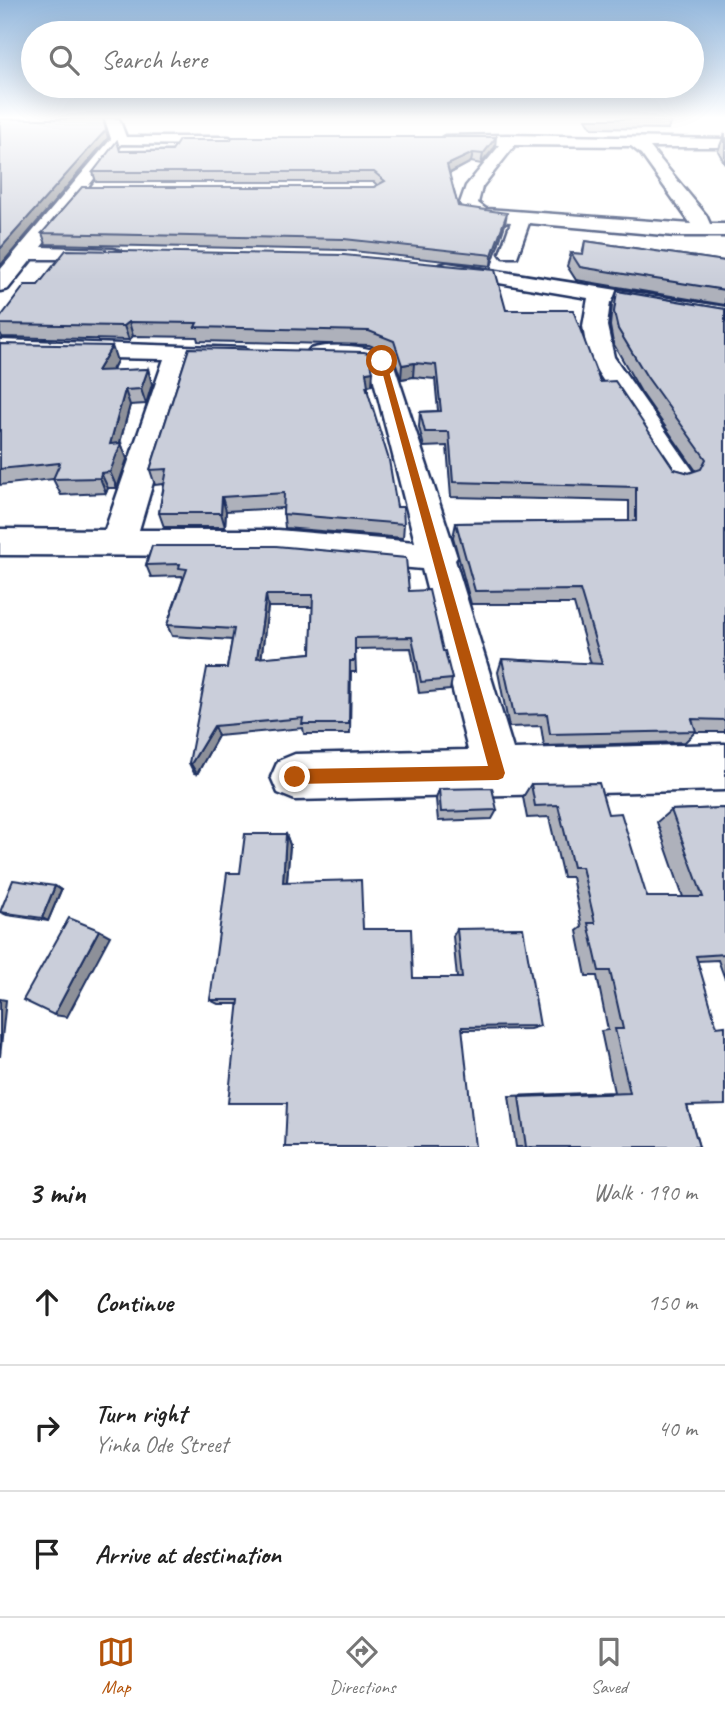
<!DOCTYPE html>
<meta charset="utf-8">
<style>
body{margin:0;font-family:Caveat,sans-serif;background:#f2f2f2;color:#222}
.stop{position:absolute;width:21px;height:21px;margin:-16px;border:5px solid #b45309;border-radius:50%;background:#fff}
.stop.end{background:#b45309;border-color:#fff;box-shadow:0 2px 7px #0008}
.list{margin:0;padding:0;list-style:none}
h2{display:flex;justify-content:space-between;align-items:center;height:91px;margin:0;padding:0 28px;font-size:30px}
h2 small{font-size:23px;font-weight:400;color:#767676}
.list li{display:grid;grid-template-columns:46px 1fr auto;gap:21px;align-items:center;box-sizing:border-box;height:126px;padding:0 28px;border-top:2px solid #e0e0e0}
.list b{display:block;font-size:26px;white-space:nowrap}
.list p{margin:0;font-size:23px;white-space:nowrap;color:#767676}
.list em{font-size:23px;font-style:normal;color:#767676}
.icon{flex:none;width:38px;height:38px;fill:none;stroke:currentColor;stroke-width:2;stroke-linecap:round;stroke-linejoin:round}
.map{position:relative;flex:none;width:725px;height:1147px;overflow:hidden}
.search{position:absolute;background:#fff;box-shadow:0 7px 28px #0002;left:21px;right:21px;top:21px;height:77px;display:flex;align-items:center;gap:18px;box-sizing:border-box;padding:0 24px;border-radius:38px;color:#767676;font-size:26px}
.sheet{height:469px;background:#fff}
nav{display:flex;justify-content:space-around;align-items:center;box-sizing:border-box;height:98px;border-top:2px solid #e0e0e0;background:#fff;font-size:19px;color:#767676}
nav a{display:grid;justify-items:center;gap:4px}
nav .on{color:#b45309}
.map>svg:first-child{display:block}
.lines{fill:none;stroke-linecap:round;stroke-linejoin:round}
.minor-casing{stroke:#1b2f5e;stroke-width:5}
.minor{fill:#fff;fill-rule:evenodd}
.wall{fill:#aeb1bb;stroke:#1b2f5e;stroke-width:2;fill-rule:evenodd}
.shaded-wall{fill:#8d9099;stroke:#1b2f5e;stroke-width:2}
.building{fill:#caceda;stroke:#1b2f5e;stroke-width:2;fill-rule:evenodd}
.route{fill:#b45309}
</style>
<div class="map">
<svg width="725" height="1147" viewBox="0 0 725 1147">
<rect width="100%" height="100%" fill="#fff"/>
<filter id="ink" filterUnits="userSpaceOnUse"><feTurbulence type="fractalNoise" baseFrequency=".0143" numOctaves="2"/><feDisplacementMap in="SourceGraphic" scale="14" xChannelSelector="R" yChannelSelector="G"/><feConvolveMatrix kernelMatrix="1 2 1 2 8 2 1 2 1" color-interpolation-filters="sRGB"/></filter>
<g filter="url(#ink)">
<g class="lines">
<g class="minor-casing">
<g id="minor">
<polygon points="105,119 119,119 126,137 229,137 236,141 229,145 121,144 41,247 113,249 120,251 123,255 120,259 32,259 8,289 0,291 0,270 111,139"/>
<path d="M507 135 725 139V147H650L706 215 710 224H725V236H675L529 223 517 257H503L500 253 511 222C493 220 468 223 460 203L466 186 500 145 445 144 438 140 445 136ZM515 145 631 146 641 154 691 224 486 209 478 203 482 187Z"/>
<polygon points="447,263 725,307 725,321 610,302 607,326 614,357 696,475 691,482 680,485 669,482 588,357 583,326 588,298 440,273 436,269 440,265"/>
<path d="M0 340 245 348 249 353 245 358 189 360 139 530H278L415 542 370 365 364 363 310 359 306 354 310 349C335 342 367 346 391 356L457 557 455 560 513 749 725 744V790L295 800 278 793 271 777 278 761 295 754 468 750 422 569 278 556 0 555V529L105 530 164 359 0 356Z"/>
</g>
</g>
<use href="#minor" class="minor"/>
</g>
<g class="wall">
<polygon points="586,119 672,119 668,129 592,128"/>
<polygon points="725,133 725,164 718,151"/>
<polygon points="495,147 481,164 471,162 449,174 458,206 505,224 491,266 344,250 46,244 42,233 374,187 377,185 374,182 96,182 93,172 120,151"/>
<polygon points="585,241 725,261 725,305 576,280 567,266 571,253 582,254"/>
<polygon points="617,291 725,309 725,732 695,732 685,742 544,746 541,726 509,727 498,672 502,659 591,664 574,604 471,604 453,537 456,523 629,521 629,501 451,497 447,446 424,447 419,427 420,412 438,411 435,379 413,377 401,379 393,355 369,345 198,341 197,337 133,336 129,340 2,337 0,333 0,318 506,310 600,382 674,469 689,473 696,471 641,392 613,343 610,326 612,304"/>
<polygon points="0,344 117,361 112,371 148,369 152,384 146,404 130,405 120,443 121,443 127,459 117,488 108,488 106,493 61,495 53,479 0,485"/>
<polygon points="189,348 372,385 368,386 368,395 397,507 404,524 403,538 285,528 283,508 226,511 225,527 164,527 159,513 164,484 155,485 150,470"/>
<path d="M152 546 409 591 443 651 452 679 450 690 419 693 411 648 355 649 356 672H351L350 734H304L303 728 218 736 197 774 194 773 189 763 227 668 232 640 172 636 167 625 183 579 182 576 151 577 146 565ZM268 607H313L311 653 261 658Z"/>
<polygon points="531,784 608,814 647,897 683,897 657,822 671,810 725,808 725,979 718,960 697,961 687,1106 699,1147 516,1147 509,1096 614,1092 601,1031 608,1030 597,976 586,976 577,931 582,927 572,877 563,877 549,817 527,818 523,797"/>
<polygon points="439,789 497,810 492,819 438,821 436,799"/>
<polygon points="286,834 290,845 287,882 363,929 413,978 457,978 453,936 457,929 540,1026 530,1029 463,1030 287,1103 238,1004 218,1004 210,1000 240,873"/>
<polygon points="55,886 61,890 48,921 7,915 0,912"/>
</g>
<g class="shaded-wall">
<polygon points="103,119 108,138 0,266 0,249"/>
<polygon points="496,137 495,147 481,164 483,154"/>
<polygon points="473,153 471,162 446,175 447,165"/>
<polygon points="507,213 505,224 491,266 492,255"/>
<polygon points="129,322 133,336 129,340 124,326"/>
<polygon points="112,346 117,361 103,386 97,371"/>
<polygon points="414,363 413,377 401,379 402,365"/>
<polygon points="148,369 152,384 146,404 141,389"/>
<polygon points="373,371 372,385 366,386 366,372"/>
<polygon points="125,390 130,405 117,453 121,443 127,459 117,488 110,472 110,444"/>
<polygon points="101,473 108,488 106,493 100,478"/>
<polygon points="222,497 226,511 225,527 221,513"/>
<polygon points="266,595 268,607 260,669 257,658"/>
<polygon points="214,726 218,736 197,774 191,764"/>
<polygon points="286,834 290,845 286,891 283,882"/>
<polygon points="55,886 61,890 48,921 42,918"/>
<polygon points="99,930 110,936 67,1017 54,1015"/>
<polygon points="0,999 6,1000 0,1057"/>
</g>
<g class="building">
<polygon points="0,119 103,119 106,130 0,249"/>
<polygon points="232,137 496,137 483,154 473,153 447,165 458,206 507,213 492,255 344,239 42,233 82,187 374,187 385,181 374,172 93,172 117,141 120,151 172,151 179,140 231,140"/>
<polygon points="585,241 725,261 725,290 580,267 571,253 583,254"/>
<polygon points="66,250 344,255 495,270 506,310 573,310 600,382 615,381 674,469 689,473 701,469 706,459 647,377 618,329 614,312 617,291 725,309 725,720 692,719 696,731 550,734 547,714 514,715 502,659 602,664 580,590 475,591 456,523 636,521 636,487 453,482 449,432 425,432 420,412 441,411 436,365 414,363 402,365 394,341 369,331 195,327 197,323 129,322 124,326 0,324 0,318 25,285 38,285"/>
<polygon points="0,344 112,346 97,371 148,369 141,389 125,390 110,444 121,443 110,472 101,473 100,478 53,479 60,463 0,469"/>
<polygon points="189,348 364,352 368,353 373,371 366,372 368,386 366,386 389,460 397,507 403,507 404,524 283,514 284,493 222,497 221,513 159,513 167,469 150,470"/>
<path d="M152 546H276L406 558 409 591 429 590 443 651H445L452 679 421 682 412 637 355 638V661H350L349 724H302L303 718 214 726 191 764 189 763 207 668H227L234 629 167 625 187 569 179 568 180 564 146 565ZM266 595H313L311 653 257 658Z"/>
<polygon points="599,783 608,814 621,813 647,897 703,897 671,810 725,808 725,954 696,956 717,1027 725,1026 725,1105 687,1106 699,1147 526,1147 519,1097 630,1093 615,1029 623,1029 610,971 599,971 588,923 595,923 582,867 573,867 558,805 535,806 531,784"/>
<polygon points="492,788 497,810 441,812 439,789"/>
<polygon points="245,834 286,834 283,882 361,880 363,929 411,929 413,978 462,978 457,929 523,928 540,1026 462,1027 475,1147 285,1147 287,1103 228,1103 239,1000 210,1000 227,873 240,873"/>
<polygon points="13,880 55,886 42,918 0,912"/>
<polygon points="69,918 99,930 54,1015 23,1000"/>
</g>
</g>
<linearGradient id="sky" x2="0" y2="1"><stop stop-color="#93b7dc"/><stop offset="0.42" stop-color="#fff"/><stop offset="1" stop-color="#fff" stop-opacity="0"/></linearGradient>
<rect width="725" height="280" fill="url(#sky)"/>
<polygon class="route" points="379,360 386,361 505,773 503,778 498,780 295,784 290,782 288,777 290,772 295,769 488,766"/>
</svg>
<div class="stop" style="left:382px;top:361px"></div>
<div class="stop end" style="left:295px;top:777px"></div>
<div class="search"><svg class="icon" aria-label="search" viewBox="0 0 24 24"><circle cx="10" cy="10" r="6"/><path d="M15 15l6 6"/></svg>Search here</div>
</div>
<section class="sheet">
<h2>3 min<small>Walk · 190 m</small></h2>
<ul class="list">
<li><svg class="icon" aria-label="ahead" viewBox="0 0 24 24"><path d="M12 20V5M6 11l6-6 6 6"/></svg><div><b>Continue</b></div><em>150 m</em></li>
<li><svg class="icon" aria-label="right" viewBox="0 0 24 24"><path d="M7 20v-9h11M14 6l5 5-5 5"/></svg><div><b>Turn right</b><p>Yinka Ode Street</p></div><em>40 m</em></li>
<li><svg class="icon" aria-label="arrive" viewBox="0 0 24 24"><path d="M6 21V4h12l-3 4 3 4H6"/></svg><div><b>Arrive at destination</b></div></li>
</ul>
</section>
<nav>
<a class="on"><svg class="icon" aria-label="map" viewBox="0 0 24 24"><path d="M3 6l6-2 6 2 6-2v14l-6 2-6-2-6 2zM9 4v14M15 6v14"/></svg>Map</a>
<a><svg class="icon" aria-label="directions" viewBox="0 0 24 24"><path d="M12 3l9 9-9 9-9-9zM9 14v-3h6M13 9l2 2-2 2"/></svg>Directions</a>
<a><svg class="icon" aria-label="saved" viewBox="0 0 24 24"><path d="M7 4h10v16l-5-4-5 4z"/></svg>Saved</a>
</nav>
